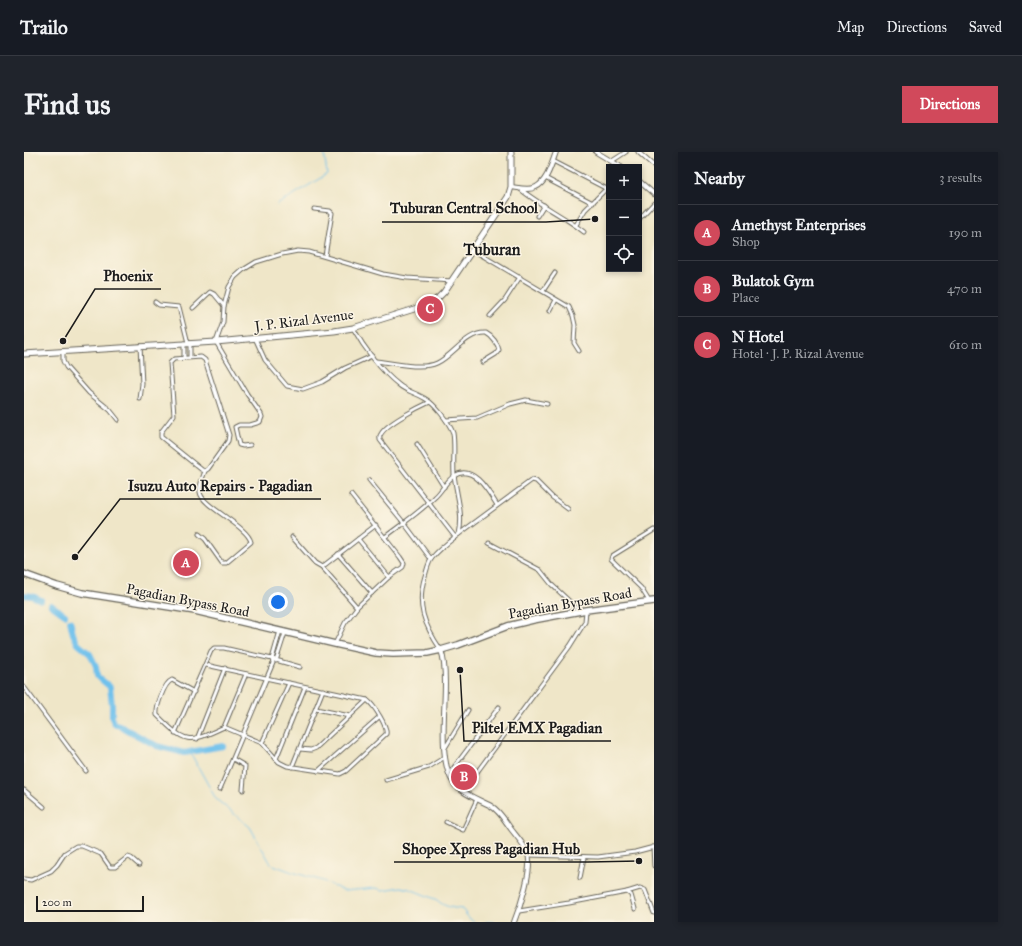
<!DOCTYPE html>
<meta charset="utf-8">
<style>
body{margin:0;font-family:"IM FELL Great Primer",serif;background:#20242c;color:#f1f3f6}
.controls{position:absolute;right:12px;top:12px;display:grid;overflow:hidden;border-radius:0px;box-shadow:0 2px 6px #0003}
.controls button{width:36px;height:36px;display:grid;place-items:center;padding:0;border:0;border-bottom:1px solid #363941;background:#171b24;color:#f1f3f6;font:20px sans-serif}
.scale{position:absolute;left:12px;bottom:10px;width:108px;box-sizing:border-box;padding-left:4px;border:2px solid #1c1c1c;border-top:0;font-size:11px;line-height:14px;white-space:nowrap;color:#1c1c1c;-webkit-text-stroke:3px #fcf5e5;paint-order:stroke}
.you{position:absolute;left:254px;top:450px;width:14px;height:14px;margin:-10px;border:3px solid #fff;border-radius:50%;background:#1a73e8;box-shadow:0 0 0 6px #1a73e833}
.badge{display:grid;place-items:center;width:26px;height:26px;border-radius:50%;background:#d1495b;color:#fff;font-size:13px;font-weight:700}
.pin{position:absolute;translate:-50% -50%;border:2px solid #fff;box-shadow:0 1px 4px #0006}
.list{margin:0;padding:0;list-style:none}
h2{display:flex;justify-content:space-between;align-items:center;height:52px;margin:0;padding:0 16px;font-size:17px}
h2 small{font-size:13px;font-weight:400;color:#9ea1a6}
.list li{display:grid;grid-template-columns:26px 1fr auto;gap:12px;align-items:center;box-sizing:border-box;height:56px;padding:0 16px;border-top:1px solid #363941}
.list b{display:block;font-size:15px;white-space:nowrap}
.list p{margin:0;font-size:13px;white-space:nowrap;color:#9ea1a6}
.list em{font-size:13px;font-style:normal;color:#9ea1a6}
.icon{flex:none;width:22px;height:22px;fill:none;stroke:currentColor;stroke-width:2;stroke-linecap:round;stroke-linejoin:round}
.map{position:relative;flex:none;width:630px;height:770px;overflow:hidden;border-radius:0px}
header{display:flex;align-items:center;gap:24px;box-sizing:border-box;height:56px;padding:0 20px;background:#171b24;border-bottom:1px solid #363941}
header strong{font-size:19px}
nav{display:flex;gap:22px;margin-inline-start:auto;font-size:14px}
.intro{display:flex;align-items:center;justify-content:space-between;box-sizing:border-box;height:96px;padding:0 24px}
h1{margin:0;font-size:28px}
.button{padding:10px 18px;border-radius:0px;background:#d1495b;color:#fff;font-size:14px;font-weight:700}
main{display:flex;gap:24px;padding:0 24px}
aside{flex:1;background:#171b24;border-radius:0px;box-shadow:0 2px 6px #0003}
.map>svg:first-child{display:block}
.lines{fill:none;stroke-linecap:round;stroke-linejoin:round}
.stream{stroke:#70c1ec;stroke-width:1}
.river{stroke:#70c1ec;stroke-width:6}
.minor-casing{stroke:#666358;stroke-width:5}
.tertiary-casing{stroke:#666358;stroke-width:6}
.primary-casing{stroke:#666358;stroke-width:7}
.trunk-casing{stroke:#666358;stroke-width:8}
.minor{stroke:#fff;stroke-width:3}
.tertiary{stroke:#fff;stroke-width:4}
.primary{stroke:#fff;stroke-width:5}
.trunk{stroke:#fff;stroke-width:5.5}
.labels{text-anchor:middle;stroke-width:3;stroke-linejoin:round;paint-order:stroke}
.street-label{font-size:14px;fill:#1c1c1c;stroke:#fcf5e5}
.quarter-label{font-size:16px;font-weight:bold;fill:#1c1c1c;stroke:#fcf5e5}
.leader{fill:none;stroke:#1c1c1c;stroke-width:1.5}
.callout-dot{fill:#1c1c1c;stroke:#fcf5e5;stroke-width:1.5}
.callout-label{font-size:15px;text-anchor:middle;font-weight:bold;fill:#1c1c1c;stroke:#fcf5e5;stroke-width:3;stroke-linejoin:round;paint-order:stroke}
</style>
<header>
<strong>Trailo</strong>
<nav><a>Map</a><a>Directions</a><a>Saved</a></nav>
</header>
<div class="intro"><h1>Find us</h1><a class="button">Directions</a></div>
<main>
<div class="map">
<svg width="630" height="770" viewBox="0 0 630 770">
<rect width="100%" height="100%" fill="#fcf5e5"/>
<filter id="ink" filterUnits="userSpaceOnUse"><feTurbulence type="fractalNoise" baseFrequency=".025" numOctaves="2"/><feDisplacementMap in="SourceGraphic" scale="8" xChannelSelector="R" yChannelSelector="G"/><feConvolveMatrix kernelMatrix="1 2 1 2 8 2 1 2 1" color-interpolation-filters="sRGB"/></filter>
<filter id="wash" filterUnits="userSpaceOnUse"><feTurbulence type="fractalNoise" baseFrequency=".012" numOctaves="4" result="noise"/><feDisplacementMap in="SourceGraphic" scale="16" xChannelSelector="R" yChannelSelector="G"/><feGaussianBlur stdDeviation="0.9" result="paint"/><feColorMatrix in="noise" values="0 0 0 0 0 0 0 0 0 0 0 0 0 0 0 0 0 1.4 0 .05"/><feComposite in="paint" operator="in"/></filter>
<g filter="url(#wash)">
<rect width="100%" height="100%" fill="#efe6c8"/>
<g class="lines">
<g class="stream">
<polyline points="253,53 303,22 300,0"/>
<path d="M166 600 192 647 226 675 247 712 268 720 299 729 320 739 352 736 359 738 377 735 386 737 413 748C420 755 429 756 438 757L445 766 450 770"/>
<polyline points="462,770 470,770"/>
</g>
<g class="river">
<polyline points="0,443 8,444 17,448"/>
<polyline points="27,453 41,463"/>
<polyline points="46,469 49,482 54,492 66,502 72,514 73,524 86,535 88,553 88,566 90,571 133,594 160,601 199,594"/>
</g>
</g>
</g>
<g filter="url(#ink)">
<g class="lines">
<g class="minor-casing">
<g id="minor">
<polyline points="614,0 630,14"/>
<polyline points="529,9 585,38"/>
<polyline points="588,9 602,0"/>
<polyline points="521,26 569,51"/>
<path d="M495 36C515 53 540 64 560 80"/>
<polyline points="290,57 306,59 308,61 301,104"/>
<polyline points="513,64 520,53"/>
<polyline points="615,67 630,51"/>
<polyline points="552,73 561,58 582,37"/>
<polyline points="449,98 545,155 549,164 551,173 550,191 555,199"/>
<polyline points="519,139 531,121"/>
<polyline points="131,150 135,153 155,155 164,191"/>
<polyline points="169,156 186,140 190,142 200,154"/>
<polyline points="526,159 532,148"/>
<polyline points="466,164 481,148 496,125"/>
<path d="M329 176C340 196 357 219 375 233 382 239 392 241 400 246 410 251 425 270 429 281 431 294 429 308 430 322 432 342 440 362 435 382 426 389 415 397 408 406 404 411 403 418 401 424 392 453 400 473 417 498"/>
<polyline points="231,186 241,208 263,234 279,237 298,230 321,216 348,204"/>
<polyline points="160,191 160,205"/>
<polyline points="166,191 166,205"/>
<polyline points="39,199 39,209 42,215 65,241 86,258 94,268"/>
<path d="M352 209C368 211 398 218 413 211 430 203 442 180 462 181 468 184 474 192 475 198L472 202 459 210"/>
<polyline points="116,247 118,232 116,194"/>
<path d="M406 250C395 255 362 272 357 282 355 284 356 285 356 288L431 385"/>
<polyline points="422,268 453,266 486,252 502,248 523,252"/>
<polyline points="393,292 420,335"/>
<polyline points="226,293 219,294 215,293 211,275 215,273 226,273 236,270 238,265 237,262 223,242 192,190 199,170 200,154 205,135 211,125 219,118 232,110 258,102 274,99 285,100 359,122 383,126 428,129"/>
<polyline points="345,328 380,371 407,407"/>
<path d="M175 382 181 387 198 411H202L227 390C224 374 177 354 176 340 175 333 179 325 181 319L184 317 204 289 205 283 181 208 177 205 150 207 146 211 150 263 137 280V285L178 318 181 319"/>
<polyline points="435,382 508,328 512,329 528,345 544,357"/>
<polyline points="268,385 291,411 298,415"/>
<path d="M361 385C378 372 396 360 411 345 418 339 422 329 430 324 449 311 465 340 473 353"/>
<polyline points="334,387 365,425"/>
<polyline points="465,391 516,418 528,433 556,459"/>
<polyline points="314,402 348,441"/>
<polyline points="625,449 617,436 587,407 588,404 630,378"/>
<polyline points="333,455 298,415 352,373"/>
<polyline points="311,492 321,471 333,455 365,425 379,415 380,411 376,405 327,343"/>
<polyline points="252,509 261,481"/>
<polyline points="0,535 62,619"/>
<path d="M170 540 148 528C140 531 132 555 133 563 162 592 164 592 200 575L238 591 255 610 263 614 316 622 322 619 362 582C364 575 350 553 343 548L182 513"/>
<polyline points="292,557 326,564"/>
<polyline points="200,575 222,522"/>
<polyline points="151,581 187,499 190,496 200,496 248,507 276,515"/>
<polyline points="173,587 201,516"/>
<polyline points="238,591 265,531"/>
<polyline points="421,596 444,558"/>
<polyline points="276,597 287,598 292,596 343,548"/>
<polyline points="209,607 221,614 219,638"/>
<polyline points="252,607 281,535"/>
<polyline points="268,615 299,538"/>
<polyline points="294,619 355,565"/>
<polyline points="425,622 475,555"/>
<polyline points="362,628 405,615 421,605"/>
<polyline points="196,637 249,511 248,507 256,479"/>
<polyline points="0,638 20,655"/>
<polyline points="439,639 546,494 561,470 562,458"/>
<polyline points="422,670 439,678 453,647"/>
<polyline points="629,695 630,714"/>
<polyline points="504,703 574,705 611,700 630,695"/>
<polyline points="556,726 560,705"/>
<polyline points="0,727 7,728 27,719 33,713 41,701 52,694 58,694 77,702 86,715 91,715 104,705 107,706 115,713"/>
<polyline points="603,740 616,736 621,738 630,761"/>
<polyline points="495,759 545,751 603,740 607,743 611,757"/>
</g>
</g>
<g class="tertiary-casing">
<g id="tertiary">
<polyline points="572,0 597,15"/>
<polyline points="615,29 630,42"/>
<path d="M487 35C495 36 505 39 512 35 523 30 528 11 532 0"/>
<path d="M417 498C421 509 421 520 421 531 421 557 416 599 425 622 431 640 452 646 467 654 476 659 481 669 487 677 493 685 501 693 504 702 509 717 496 755 490 770"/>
</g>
</g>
<g class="primary-casing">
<polyline id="primary" points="0,202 192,190 310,179 329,176 403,153 414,146 420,140 484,45 487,35 487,0"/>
</g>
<g class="trunk-casing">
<polyline id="trunk" points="0,422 33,434 58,441 171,459 311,492 352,501 369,502 403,501 417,498 434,493 484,474 509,468 562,458 630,449"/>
</g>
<use href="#minor" class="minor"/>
<use href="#tertiary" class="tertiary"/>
<use href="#primary" class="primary"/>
<use href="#trunk" class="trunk"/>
</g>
</g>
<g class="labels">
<g class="street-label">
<text transform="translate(280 168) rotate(-7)" y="5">J. P. Rizal Avenue</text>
<text transform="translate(164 448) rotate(11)" y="5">Pagadian Bypass Road</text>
<text transform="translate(546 451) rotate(-10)" y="5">Pagadian Bypass Road</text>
</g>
<g class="quarter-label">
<text x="468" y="103">Tuburan</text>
</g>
</g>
<path class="leader" d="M571 67L522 70H358M39 189L71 137H137M51 405L96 347H297M436 518L440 589H587M615 709L564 710H370"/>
<g class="callout-dot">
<circle cx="571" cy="67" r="4"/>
<circle cx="39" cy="189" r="4"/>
<circle cx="51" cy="405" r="4"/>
<circle cx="436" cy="518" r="4"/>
<circle cx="615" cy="709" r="4"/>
</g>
<g class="callout-label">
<text x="440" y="61">Tuburan Central School</text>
<text x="104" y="129">Phoenix</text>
<text x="196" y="339">Isuzu Auto Repairs - Pagadian</text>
<text x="513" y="581">Piltel EMX Pagadian</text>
<text x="467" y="702">Shopee Xpress Pagadian Hub</text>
</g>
</svg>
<div class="controls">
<button>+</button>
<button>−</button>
<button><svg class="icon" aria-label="locate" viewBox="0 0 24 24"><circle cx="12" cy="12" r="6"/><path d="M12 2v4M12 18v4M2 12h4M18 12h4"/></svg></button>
</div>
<div class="scale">200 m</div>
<div class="you"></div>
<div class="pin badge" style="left:162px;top:411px">A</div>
<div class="pin badge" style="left:440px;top:625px">B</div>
<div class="pin badge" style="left:406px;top:157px">C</div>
</div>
<aside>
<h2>Nearby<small>3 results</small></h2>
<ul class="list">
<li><span class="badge">A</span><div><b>Amethyst Enterprises</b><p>Shop</p></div><em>190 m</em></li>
<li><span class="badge">B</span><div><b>Bulatok Gym</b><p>Place</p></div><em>470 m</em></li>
<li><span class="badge">C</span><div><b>N Hotel</b><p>Hotel · J. P. Rizal Avenue</p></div><em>610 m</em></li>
</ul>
</aside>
</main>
